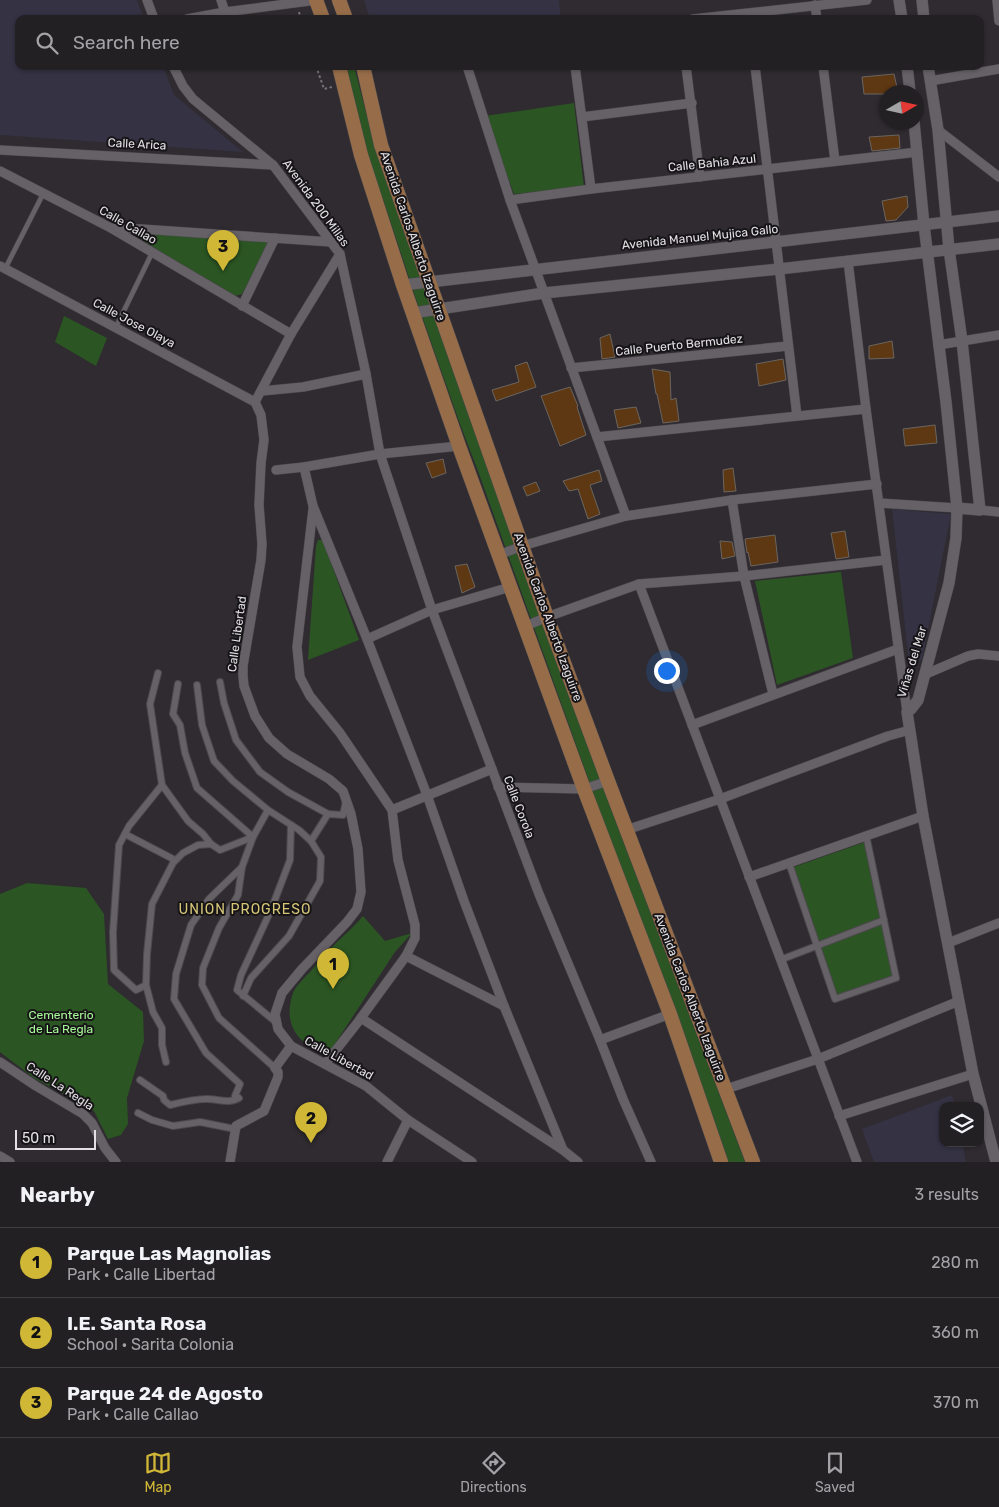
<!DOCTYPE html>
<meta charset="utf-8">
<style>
body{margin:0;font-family:Rubik,sans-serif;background:#2b282c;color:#f1f3f6}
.controls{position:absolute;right:15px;bottom:15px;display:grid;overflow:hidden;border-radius:10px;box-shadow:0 1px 4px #0004}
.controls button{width:45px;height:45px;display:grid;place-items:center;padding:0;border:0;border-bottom:1px solid #403e41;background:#232024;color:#f1f3f6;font:25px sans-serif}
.compass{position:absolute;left:879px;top:85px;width:45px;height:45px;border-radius:50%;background:#232024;box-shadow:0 1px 4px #0004;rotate:81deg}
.scale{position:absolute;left:15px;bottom:12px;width:81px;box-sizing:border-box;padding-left:5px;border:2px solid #e3e0e4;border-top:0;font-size:14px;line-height:18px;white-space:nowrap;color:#e3e0e4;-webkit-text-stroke:4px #161417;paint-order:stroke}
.you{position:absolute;left:666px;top:670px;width:18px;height:18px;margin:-12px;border:4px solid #fff;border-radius:50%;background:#1a73e8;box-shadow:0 0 0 8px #1a73e833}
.badge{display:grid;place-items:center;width:32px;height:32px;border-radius:50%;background:#d0b736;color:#111;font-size:16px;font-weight:700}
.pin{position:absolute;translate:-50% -41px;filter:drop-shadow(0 1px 2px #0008)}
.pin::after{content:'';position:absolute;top:26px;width:18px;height:15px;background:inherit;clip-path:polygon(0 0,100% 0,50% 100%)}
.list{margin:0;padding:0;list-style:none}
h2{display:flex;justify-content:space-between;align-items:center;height:65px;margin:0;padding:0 20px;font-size:21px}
h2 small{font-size:16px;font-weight:400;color:#a3a3a6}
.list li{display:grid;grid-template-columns:32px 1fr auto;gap:15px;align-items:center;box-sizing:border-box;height:70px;padding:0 20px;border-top:1px solid #403e41}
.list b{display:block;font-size:19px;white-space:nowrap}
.list p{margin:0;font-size:16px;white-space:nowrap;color:#a3a3a6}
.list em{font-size:16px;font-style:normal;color:#a3a3a6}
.icon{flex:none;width:28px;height:28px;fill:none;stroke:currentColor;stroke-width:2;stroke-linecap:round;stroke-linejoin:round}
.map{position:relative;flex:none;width:999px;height:1162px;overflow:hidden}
.search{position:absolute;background:#232024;box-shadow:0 1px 4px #0004;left:15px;right:15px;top:15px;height:55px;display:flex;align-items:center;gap:12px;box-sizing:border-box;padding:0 18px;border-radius:10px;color:#a3a3a6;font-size:19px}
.sheet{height:275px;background:#232024}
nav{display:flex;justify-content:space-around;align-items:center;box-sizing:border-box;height:70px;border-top:1px solid #403e41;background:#232024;font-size:14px;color:#a3a3a6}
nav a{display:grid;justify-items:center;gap:2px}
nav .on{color:#d0b736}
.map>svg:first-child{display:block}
.industrial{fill:#343243}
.green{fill:#2b5523}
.building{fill:#5e3813;stroke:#6b6560}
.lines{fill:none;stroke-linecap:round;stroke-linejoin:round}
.service-casing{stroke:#4c494d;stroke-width:5.5}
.pedestrian-casing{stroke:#4c494d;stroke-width:8}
.minor-casing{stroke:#4c494d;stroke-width:10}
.tertiary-casing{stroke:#4c494d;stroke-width:12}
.primary-casing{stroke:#4c494d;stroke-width:15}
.path{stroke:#767277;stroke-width:2;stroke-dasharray:2.5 2.5;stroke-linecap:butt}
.service{stroke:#656166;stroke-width:4.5}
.pedestrian{stroke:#656166;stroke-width:6}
.minor{stroke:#656166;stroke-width:9}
.tertiary{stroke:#656166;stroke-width:11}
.primary{stroke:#976d49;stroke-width:14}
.labels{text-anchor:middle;stroke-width:4;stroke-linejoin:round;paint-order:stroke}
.street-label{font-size:12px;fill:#e3e0e4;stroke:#161417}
.park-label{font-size:12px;fill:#a7fa97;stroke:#161417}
.neighbourhood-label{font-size:14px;letter-spacing:1px;fill:#d7c779;stroke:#161417}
</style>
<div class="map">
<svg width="999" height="1162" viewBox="0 0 999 1162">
<rect width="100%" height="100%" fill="#2f2b30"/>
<g class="industrial">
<polygon points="0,0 137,0 144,19 19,19 19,66 163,66 174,95 243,152 0,135"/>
<polygon points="364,0 559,0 561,19 370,19"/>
<polygon points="892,509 951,514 922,660 909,663"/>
<polygon points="952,1095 955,1106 943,1106 943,1143 962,1143 966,1162 874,1162 862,1129"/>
</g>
<g class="green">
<polygon points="346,66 354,66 375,147 533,598 611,809 745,1162 728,1162 613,848 478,471 460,424 417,302 384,202 365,152"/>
<polygon points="574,103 584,187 514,194 485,116"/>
<polygon points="141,233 267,241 268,247 242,294 235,296 141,240 139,236"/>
<polygon points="64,316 107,338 96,366 55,342"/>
<polygon points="318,540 322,540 324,544 359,640 308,660 316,546"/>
<polygon points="841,572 853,658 777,685 755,581"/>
<polygon points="865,842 882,917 819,942 794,867"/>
<polygon points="27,883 86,888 104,914 108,984 143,1012 144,1041 127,1098 128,1124 121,1135 108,1139 94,1111 34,1078 0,1052 0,894"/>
<path d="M363 916 385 941 412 933 395 952 327 1056C299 1044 282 1026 293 993 296 986 304 978 310 972 318 962 327 952 336 943 345 934 355 926 363 916Z"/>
<polygon points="880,924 882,924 894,977 837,997 819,949"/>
</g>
<g class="building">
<polygon points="894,74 898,92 886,92 886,94 864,94 862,77"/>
<polygon points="899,135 900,148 872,151 869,137"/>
<polygon points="907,196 908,207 896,220 886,221 882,201"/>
<polygon points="610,334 615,357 602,359 600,338"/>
<polygon points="892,341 894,358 869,359 869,346"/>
<polygon points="783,359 786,380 759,386 756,364"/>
<polygon points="527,362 536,387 496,401 492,390 519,382 515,366"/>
<polygon points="652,369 670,372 671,400 676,398 679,421 663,423 657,394 656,394"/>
<polygon points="570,387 578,406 577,407 586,435 560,446 541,396"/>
<polygon points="636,407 641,423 618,428 614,410"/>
<polygon points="935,425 937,443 905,446 903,429"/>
<polygon points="443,459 446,473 432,478 426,463"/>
<polygon points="733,468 736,491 724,492 723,470"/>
<polygon points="599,470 602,481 590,485 600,514 588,519 578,489 569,491 563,481"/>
<polygon points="536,482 540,491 527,496 523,487"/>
<polygon points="845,531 849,557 836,559 831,533"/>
<polygon points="775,535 778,562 751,566 748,552 747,553 745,539"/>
<polygon points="720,541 732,542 735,556 722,559"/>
<polygon points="467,564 475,587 462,593 455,566"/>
</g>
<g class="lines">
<g class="service-casing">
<g id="service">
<polyline points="5,269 43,194"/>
<polyline points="116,327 152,253"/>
</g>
</g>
<g class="pedestrian-casing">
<g id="pedestrian">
<polyline points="158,673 150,704 162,785 188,821 203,834 211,844"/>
<polyline points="220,682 224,703 236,740 260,772 288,792 328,814 343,815 346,801"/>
<polyline points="197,685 202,725 214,761 233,781 268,810 299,830 311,841 328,814"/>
<polyline points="125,834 175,860"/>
<polyline points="789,863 835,999 896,978 866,835"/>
<polyline points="242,867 238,895 219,928 203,968 202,985 219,1018 275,1068"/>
<polyline points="780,960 884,920"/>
<polyline points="146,985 136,990 114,970 113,932 119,845 129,826 162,785"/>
<polyline points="243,996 251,978 289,936 320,881 321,857 311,841"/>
<polyline points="277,1023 237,990 241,975 271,910 290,860 291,825"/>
<polyline points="166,1062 162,1045 162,1028 153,1012 146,985 147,954 152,904 173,863 183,853 198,845 211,844 220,850 253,837 268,810"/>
<path d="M140 1080 163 1096 164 1100 170 1105C182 1102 194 1099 207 1099 218 1099 229 1104 239 1098L235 1096 240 1084 206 1053 174 999 176 974 191 925 209 899 242 867 253 837 197 788 185 753 180 725 173 714 178 684"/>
<polyline points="138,1113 152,1120 173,1126 200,1122 235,1129"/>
</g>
</g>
<g class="minor-casing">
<g id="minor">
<polyline points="147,0 154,19"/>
<polyline points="221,0 225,12"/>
<polyline points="997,0 999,21"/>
<polyline points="815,5 817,19"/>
<polyline points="187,19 225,12 317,0"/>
<polyline points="693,19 867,0"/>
<polyline points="173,66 183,86 193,99 273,165 340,254 366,374 380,454 432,610 539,894 600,1040 623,1099 651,1162"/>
<polyline points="467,66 510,200 626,516"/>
<polyline points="575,66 591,189"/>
<polyline points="686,66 700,177"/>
<polyline points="755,66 797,416"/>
<polyline points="823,66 835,161"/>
<polyline points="930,81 999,69"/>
<polyline points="582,117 692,103"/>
<polyline points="938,130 999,177"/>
<polyline points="0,150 273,165"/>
<polyline points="0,171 111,228 291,334"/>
<polyline points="510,200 591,189 918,152"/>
<polyline points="111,228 141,229 331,242"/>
<polyline points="848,261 866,409 907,712"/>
<polyline points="0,266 255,402"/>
<polyline points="242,306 275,238"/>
<polyline points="938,345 999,335"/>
<polyline points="571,368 788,346"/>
<polyline points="262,391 303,387 366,374"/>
<polyline points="255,402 261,415 264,440 261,463 259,505 262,544 261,560 243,666 243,676 244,686 255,716 269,738 287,754 329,779 343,791 351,814 358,849 361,892 357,909 347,922 302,969 282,993 275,1014 278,1029 291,1046 366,1086 408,1120 472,1162"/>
<polyline points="255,402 291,334 340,254"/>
<polyline points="597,437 866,409"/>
<polyline points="304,467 313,506 367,639 427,795 464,901 504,1006 563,1150"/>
<polyline points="276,470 304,467 380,454 459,446"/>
<polyline points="732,500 744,576 773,694"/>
<polyline points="879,503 957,508"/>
<polyline points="313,509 297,647 300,677 310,696 340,733 392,810 398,860 415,925 415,938 406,956 358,1022 325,1064"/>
<polyline points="980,510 999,512"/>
<polyline points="499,555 522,546 626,516 732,500 877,484"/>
<polyline points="639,584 857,1162"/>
<polyline points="526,626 547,617 639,584 744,576 886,560"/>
<polyline points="367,639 432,610 510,587"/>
<polyline points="926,674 968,656 978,654 999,656"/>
<polyline points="692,725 898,649"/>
<polyline points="498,787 584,789 608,781"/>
<polyline points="392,810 492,769"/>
<polyline points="626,830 720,799 888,736 910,730"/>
<polyline points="749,877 923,816"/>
<polyline points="948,943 999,923"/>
<polyline points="406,956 504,1006"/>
<polyline points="361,1018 563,1150 578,1162"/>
<polyline points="600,1040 670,1014"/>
<polyline points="0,1062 36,1086 83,1114 92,1123 105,1148 116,1162"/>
<polyline points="726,1089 818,1059 959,1001"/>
<polyline points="839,1116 973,1074"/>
<polyline points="0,1156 10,1162"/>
<polyline points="230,1162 236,1126 264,1111 278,1077 278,1072 275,1068 291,1046"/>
<polyline points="387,1162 408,1120"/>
</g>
</g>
<g class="tertiary-casing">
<g id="tertiary">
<polyline points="899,0 902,19"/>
<polyline points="922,0 924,19"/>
<polyline points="907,66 910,92"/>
<polyline points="928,66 938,130 949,249 962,341 980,510 957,508"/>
<polyline points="914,122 924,225 946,402 957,508 956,538 949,583 918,700 911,709 907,712 923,816 973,1074 996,1162"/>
<polyline points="403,285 999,216"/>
<polyline points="413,313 544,293 779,269 999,244"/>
</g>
</g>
<g class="primary-casing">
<g id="primary">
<polyline points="316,0 323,19"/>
<polyline points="339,0 346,19"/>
<polyline points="339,66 361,155 403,285 459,446 584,789 670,1014 721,1162"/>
<polyline points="363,66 381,145 547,617 608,781 753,1162"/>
</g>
</g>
<g class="path">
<polyline points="299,12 301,19"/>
<polyline points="316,66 324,89 332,87"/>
</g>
<use href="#service" class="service"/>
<use href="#pedestrian" class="pedestrian"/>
<use href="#minor" class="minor"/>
<use href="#tertiary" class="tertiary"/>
<use href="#primary" class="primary"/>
</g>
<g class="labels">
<g class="street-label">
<text transform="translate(137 144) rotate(3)" y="4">Calle Arica</text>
<text transform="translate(712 163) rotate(-6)" y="4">Calle Bahia Azul</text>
<text transform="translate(316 203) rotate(54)" y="4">Avenida 200 Millas</text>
<text transform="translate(128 225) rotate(30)" y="4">Calle Callao</text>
<text transform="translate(413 236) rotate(71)" y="4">Avenida Carlos Alberto Izaguirre</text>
<text transform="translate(700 237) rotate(-6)" y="4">Avenida Manuel Mujica Gallo</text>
<text transform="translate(134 323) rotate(28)" y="4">Calle Jose Olaya</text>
<text transform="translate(679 345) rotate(-6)" y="4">Calle Puerto Bermudez</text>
<text transform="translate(548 617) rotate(70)" y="4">Avenida Carlos Alberto Izaguirre</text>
<text transform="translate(237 634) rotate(-82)" y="4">Calle Libertad</text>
<text transform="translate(912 662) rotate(-73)" y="4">Viñas del Mar</text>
<text transform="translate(519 807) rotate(69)" y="4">Calle Corola</text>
<text transform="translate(690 997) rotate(69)" y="4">Avenida Carlos Alberto Izaguirre</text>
<text transform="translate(339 1058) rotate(29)" y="4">Calle Libertad</text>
<text transform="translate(60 1086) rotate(33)" y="4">Calle La Regla</text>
</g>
<g class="park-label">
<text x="61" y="1019">Cementerio<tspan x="61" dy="14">de La Regla</tspan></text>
</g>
<g class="neighbourhood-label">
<text x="245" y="914">UNION PROGRESO</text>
</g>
</g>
</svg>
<div class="controls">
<button><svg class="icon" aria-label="layers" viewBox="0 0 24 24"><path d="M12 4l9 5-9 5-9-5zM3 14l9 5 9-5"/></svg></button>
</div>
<svg class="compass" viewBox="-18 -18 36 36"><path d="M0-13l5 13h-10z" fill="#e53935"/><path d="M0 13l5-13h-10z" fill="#a3a3a6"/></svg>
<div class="scale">50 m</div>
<div class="you"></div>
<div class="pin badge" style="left:333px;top:989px">1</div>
<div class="pin badge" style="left:311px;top:1143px">2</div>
<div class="pin badge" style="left:223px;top:271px">3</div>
<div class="search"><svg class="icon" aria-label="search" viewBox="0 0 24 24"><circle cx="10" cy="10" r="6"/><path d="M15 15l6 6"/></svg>Search here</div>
</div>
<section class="sheet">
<h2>Nearby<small>3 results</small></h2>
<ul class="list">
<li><span class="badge">1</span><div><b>Parque Las Magnolias</b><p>Park · Calle Libertad</p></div><em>280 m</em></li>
<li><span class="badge">2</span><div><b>I.E. Santa Rosa</b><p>School · Sarita Colonia</p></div><em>360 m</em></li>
<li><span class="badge">3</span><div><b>Parque 24 de Agosto</b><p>Park · Calle Callao</p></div><em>370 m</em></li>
</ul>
</section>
<nav>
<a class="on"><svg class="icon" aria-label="map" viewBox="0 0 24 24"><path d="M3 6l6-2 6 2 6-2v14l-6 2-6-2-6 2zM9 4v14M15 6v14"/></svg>Map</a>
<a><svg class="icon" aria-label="directions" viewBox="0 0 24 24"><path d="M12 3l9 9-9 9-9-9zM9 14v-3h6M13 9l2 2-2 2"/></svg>Directions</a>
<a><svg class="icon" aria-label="saved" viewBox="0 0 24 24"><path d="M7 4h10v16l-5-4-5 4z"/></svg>Saved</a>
</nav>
